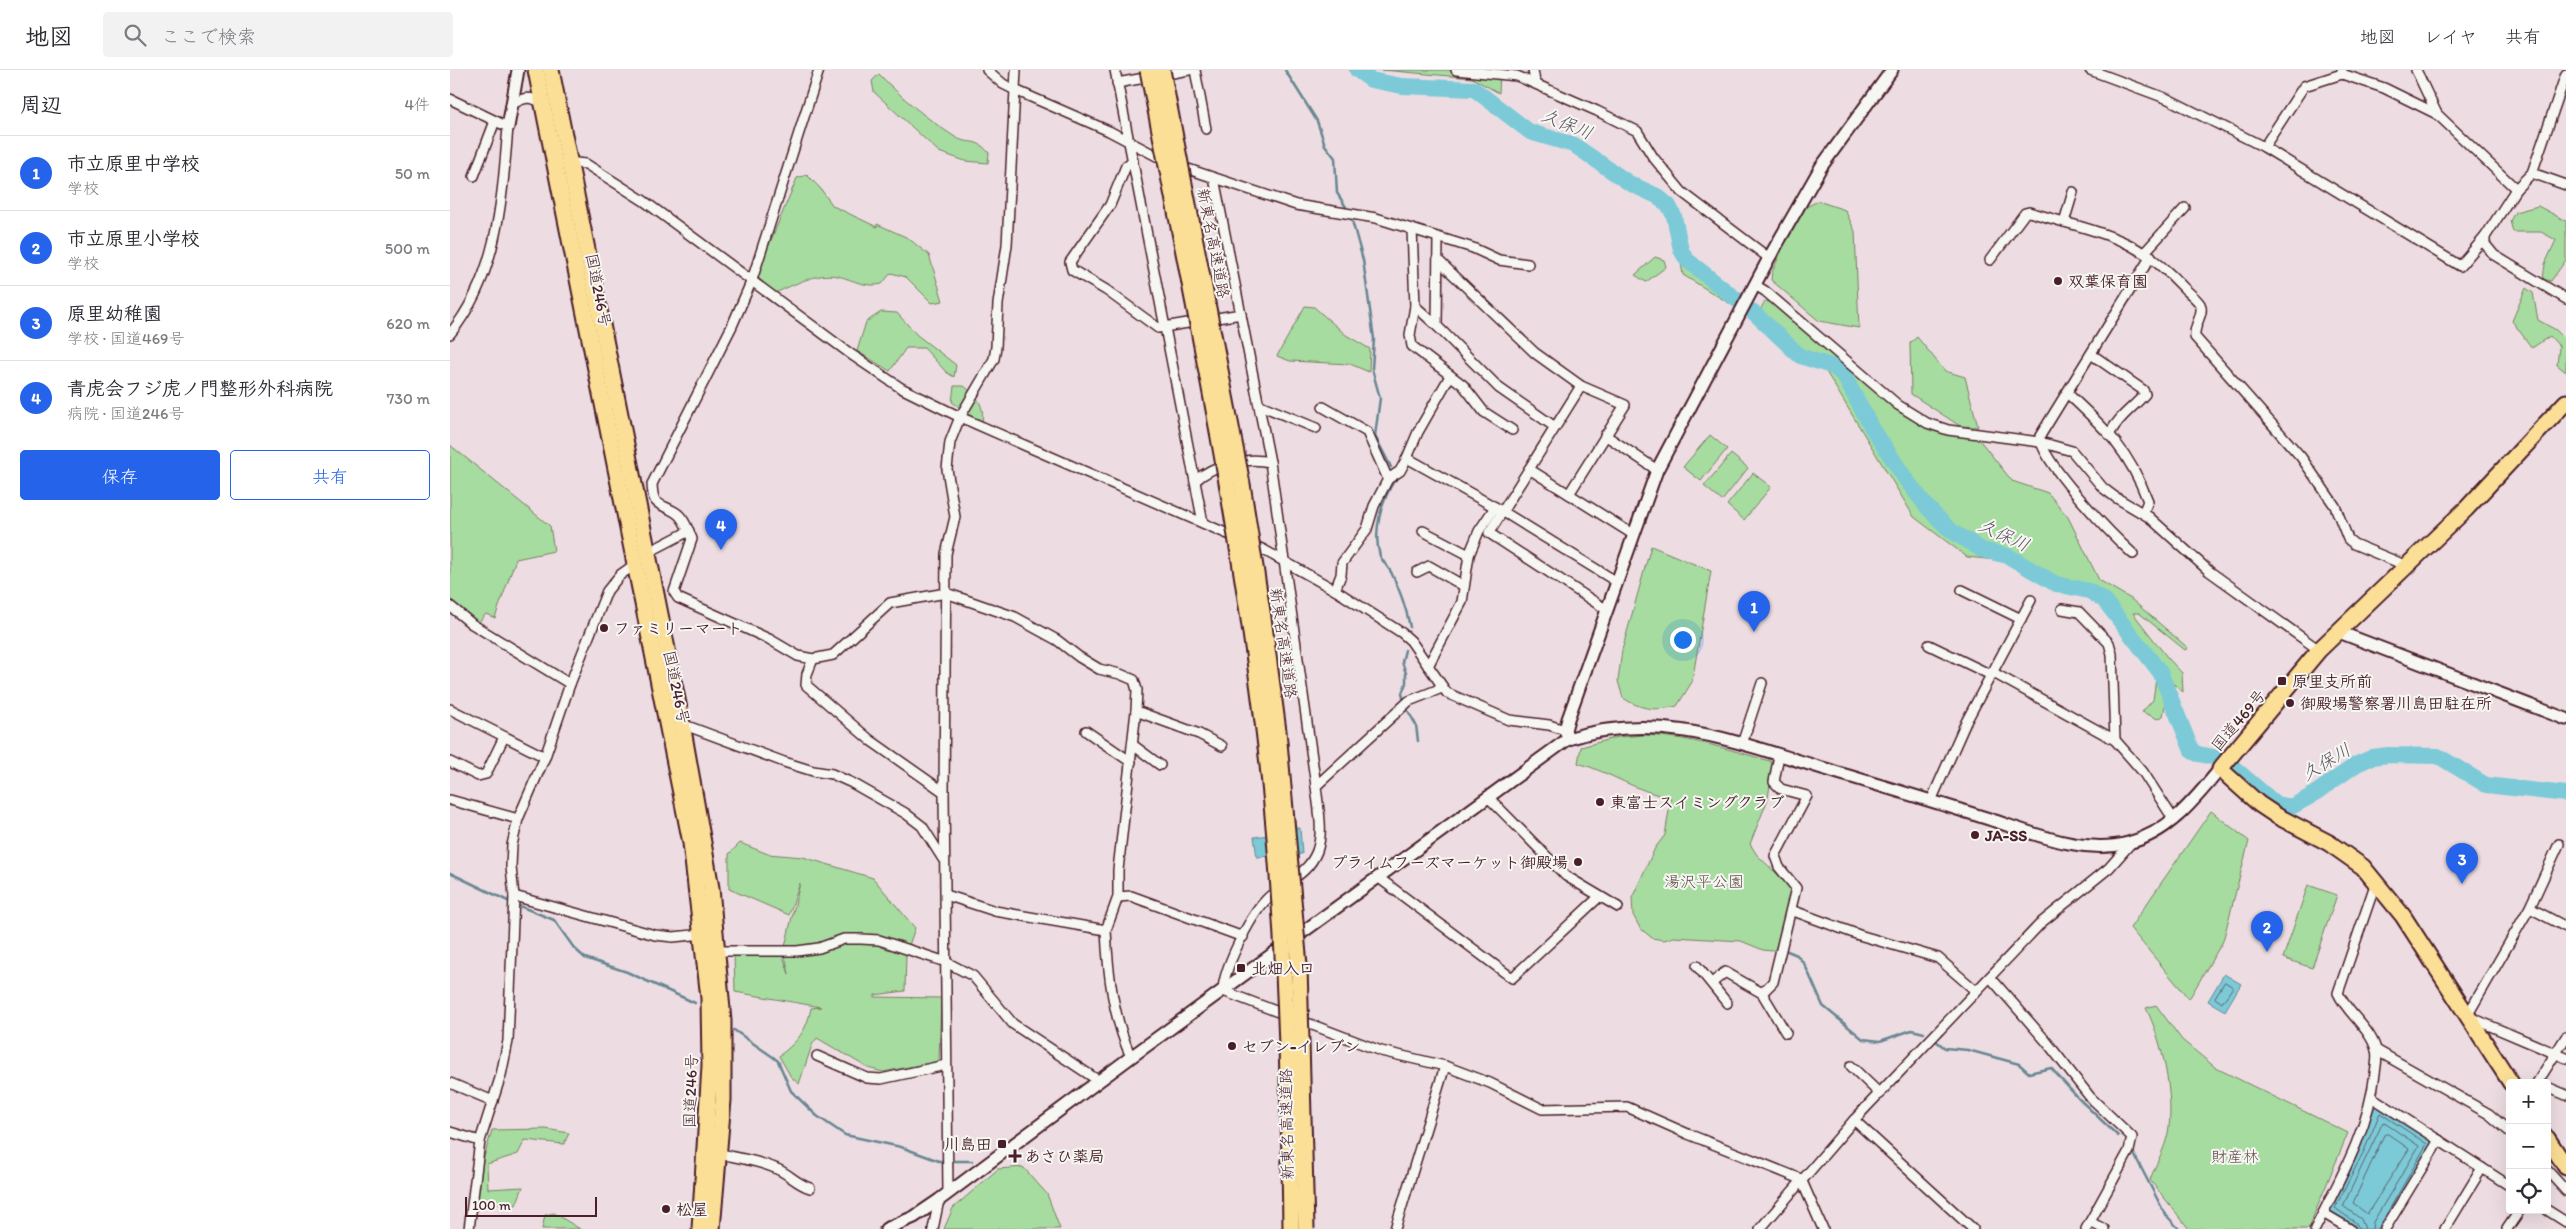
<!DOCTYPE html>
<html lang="ja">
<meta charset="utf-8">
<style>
body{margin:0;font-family:Itim,"Klee One",sans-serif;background:#f2f2f3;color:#2b2b33}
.controls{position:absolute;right:15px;bottom:15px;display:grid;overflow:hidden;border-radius:5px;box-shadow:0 5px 20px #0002}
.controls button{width:45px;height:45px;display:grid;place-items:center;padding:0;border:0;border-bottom:1px solid #e1e1e2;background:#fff;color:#2b2b33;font:25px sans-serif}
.scale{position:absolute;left:15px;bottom:12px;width:132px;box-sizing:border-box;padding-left:5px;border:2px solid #4a1f2b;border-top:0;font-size:14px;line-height:18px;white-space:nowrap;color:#4a1f2b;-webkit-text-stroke:4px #f6f6f2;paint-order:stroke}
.you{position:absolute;left:1232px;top:569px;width:18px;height:18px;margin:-12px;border:4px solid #fff;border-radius:50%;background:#1a73e8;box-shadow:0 0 0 8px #1a73e833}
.badge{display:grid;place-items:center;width:32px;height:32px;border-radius:50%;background:#2563eb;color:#fff;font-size:16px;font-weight:700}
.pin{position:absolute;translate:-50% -41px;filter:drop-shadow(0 1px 2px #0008)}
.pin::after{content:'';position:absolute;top:26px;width:18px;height:15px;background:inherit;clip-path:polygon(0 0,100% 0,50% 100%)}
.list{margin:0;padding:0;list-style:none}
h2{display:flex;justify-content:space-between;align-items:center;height:65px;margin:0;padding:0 20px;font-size:21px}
h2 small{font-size:16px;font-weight:400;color:#7c7c81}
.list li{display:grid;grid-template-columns:32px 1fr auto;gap:15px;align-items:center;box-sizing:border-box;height:75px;padding:0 20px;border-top:1px solid #e1e1e2}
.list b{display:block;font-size:19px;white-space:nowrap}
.list p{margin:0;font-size:16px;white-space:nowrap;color:#7c7c81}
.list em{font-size:16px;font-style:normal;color:#7c7c81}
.actions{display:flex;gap:10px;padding:15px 20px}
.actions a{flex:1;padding:11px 0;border:1px solid #2563eb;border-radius:5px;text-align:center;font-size:18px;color:#2563eb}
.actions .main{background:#2563eb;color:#fff}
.icon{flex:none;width:28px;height:28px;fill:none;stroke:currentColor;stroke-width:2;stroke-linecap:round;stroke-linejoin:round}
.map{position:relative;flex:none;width:2116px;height:1159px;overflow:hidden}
header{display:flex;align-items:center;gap:30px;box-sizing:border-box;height:70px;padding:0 25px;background:#fff;border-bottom:1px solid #e1e1e2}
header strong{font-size:24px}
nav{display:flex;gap:28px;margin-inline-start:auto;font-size:18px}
.search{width:350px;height:45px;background:#f2f2f3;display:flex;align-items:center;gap:12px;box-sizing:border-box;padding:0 18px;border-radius:5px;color:#7c7c81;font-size:19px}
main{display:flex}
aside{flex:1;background:#fff}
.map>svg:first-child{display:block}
.green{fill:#a6dc9f;stroke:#787e65}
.water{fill:#7bcad7;stroke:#678692}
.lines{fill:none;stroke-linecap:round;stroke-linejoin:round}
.shore{stroke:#5e6370;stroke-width:1}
.stream{stroke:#678692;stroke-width:2.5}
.river{stroke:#7bcad7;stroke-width:16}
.street-casing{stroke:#4a1f2b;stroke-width:12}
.secondary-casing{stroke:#4a1f2b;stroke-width:15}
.highway-casing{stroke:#4a1f2b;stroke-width:19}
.street{stroke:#f6f6f2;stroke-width:9}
.secondary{stroke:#f6f6f2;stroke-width:11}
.highway{stroke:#fbdf96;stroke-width:15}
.highway-bridge-casing{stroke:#4a1f2b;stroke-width:19;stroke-linecap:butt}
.highway-bridge{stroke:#fbdf96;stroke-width:15}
.poi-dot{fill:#4a1f2b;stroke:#f6f6f2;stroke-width:2}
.labels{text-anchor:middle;stroke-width:4;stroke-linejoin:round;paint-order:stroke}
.street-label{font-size:16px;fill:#4a1f2b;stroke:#f6f6f2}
.poi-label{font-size:16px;font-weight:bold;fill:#4a1f2b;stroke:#f6f6f2;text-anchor:start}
.park-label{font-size:16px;fill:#614e48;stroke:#f6f6f2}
.water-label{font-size:18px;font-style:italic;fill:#59525f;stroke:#f6f6f2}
</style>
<header>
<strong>地図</strong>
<div class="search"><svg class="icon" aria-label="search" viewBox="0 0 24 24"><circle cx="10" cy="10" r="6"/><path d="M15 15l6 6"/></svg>ここで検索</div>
<nav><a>地図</a><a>レイヤ</a><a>共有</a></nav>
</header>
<main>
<aside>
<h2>周辺<small>4件</small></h2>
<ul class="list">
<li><span class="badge">1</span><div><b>市立原里中学校</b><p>学校</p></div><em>50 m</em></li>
<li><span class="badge">2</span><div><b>市立原里小学校</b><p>学校</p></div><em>500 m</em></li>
<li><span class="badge">3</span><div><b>原里幼稚園</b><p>学校 · 国道469号</p></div><em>620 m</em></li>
<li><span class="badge">4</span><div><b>青虎会フジ虎ノ門整形外科病院</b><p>病院 · 国道246号</p></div><em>730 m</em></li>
</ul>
<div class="actions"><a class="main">保存</a><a>共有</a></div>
</aside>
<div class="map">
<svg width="2116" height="1159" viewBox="0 0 2116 1159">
<rect width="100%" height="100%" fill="#eddde2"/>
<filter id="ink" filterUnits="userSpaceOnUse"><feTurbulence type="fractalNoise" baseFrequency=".02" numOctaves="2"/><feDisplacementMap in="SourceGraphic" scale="10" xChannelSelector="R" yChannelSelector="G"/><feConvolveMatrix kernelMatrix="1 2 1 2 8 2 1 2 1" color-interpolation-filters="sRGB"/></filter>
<g filter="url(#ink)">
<g class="green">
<polygon points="932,0 1050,0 1049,23 1022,8"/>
<path d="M429 4C452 28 477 49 505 67 520 76 525 66 539 83L538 93 515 91 489 82 424 22 422 11Z"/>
<path d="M357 105 370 118 383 136 427 157V154L458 168 479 185 493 231 482 233 456 207 441 203 432 214C415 218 404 210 388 206 366 202 344 215 325 223L306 206 347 108Z"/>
<polygon points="1368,131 1395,140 1405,161 1409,258 1369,251 1321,210 1322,202 1350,140"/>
<polygon points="2088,136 2116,151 2116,190 2101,211 2093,209 2095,194 2106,170 2091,162 2063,162 2060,151 2065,142"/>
<polygon points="1205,187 1214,190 1216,197 1196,212 1185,205"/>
<polygon points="1230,187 1290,230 1287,238 1233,205"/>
<polygon points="2076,218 2083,223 2088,250 2106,260 2116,270 2116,302 2107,295 2109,276 2100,266 2082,278 2062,251"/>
<polygon points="1315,231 1323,233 1446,340 1475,356 1528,368 1562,411 1598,423 1618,447 1649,510 1681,529 1738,578 1735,580 1689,543 1683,543 1717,587 1732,603 1733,622 1720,611 1713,646 1708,649 1692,642 1703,630 1708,594 1663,533 1639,524 1607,520 1565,492 1517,487 1464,447 1375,300 1347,288 1305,249"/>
<polygon points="855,236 864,237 896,265 920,279 919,302 900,294 840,291 827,286"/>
<polygon points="431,242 447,243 467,265 506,295 504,307 496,302 474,278 456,278 440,301 407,281 416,252"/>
<polygon points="1467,267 1495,301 1515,307 1528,357 1510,356 1461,324 1460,273"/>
<path d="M504 316H514C527 326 535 335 532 353L502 332Z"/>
<polygon points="1260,365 1277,379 1251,411 1233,397"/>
<polygon points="0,375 100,456 104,481 66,489 45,548 36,544 28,553 0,529"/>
<polygon points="1281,384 1298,398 1272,431 1254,416"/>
<polygon points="1303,403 1321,417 1294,450 1277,435"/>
<path d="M1201 476 1261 501 1242 612 1227 636C1206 641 1192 640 1173 628L1168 611 1172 580Z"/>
<path d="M1196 665C1241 667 1281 680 1323 692L1318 729 1300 774 1307 785 1342 818 1335 842 1333 867 1328 877 1322 881 1313 880 1291 871 1224 867 1214 870 1202 868 1190 858 1183 845 1182 828 1205 778 1215 765 1221 728C1185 721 1162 703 1128 693L1131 677 1168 667Z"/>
<polygon points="1761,741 1799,771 1773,871 1739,929 1680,858"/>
<path d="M290 773 318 784 353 787 423 808 465 858 456 884 455 921 425 925V927L491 928 489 991 433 1002 418 998 367 968 362 975 349 1014 341 1007 329 986C347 972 357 961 361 938L371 937 285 922 284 884 333 886 339 904 334 881 350 813 339 845 279 819V784Z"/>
<polygon points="1858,815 1887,825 1862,898 1833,888"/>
<path d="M1706 935 1732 970 1766 998 1898 1063 1858 1159H1739L1700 1110C1705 1095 1715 1079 1718 1063 1725 1027 1712 970 1696 938Z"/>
<polygon points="96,1059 119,1063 114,1074 75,1070 68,1084 37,1094 38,1119 73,1117 66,1135 29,1131 26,1114 42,1060"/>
<polygon points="573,1097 597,1124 610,1159 494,1159 503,1138 548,1099"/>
<polygon points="104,1143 130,1159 92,1159 95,1145"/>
</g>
<g class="water">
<polygon points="850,758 852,784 807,787 804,767 819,765 819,760"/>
<polygon points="1774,904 1791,914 1775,941 1758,931"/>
<polygon points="1926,1034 1985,1072 1932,1159 1907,1159 1878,1141 1909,1079"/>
</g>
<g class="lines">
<g class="shore">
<polygon points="1775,912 1783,917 1772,933 1765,928"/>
<polygon points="1938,1064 1959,1079 1917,1144 1903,1133 1934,1065"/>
<polyline points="1909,1159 1906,1153 1885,1138 1914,1081 1930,1043 1977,1074 1928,1159"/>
<polyline points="1915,1159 1911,1149 1893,1136 1933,1052 1969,1076 1923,1152 1922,1159"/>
</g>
<g class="stream">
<polyline points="835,0 867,51 875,75 885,88 887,123 896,137"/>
<polyline points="901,147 913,190 924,269 922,299 930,328 925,366 941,397"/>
<path d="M945 409C932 430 922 461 930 486 933 492 938 497 941 502 950 520 956 537 960 557"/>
<polyline points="953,628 952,623 956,613 956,603 952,592 955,580"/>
<polyline points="957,639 966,655 968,671"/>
<polyline points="0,803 62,833"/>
<polyline points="67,835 104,850 124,878 135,888 177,902 245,933"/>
<polyline points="1335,880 1347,885 1355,895 1373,936 1413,969 1430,971 1462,960 1474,963"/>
<polyline points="284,960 323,987 328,991 341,1021 367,1046 395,1065 451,1077 489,1091 522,1091"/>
<polyline points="1486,971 1495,978 1518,980 1569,994 1579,1003 1601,998 1628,1028 1668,1066"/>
<polyline points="1683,1082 1715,1144 1729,1159"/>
</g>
<g class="river">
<polyline points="907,0 921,10 952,16 1024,19 1080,62 1124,75 1179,113 1207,126 1219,136 1224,146 1231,180 1237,190 1291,233"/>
<polyline points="1302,241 1350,286 1384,297 1394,306 1422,358 1457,411 1478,438 1500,460 1532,480 1558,486 1606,514 1639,521 1654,530 1710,602 1742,681 1748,684 1769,688"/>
<polyline points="1783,697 1826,734 1837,736 1843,736 1861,726 1907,694 1923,687 1938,685 1988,686 2036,715 2116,724"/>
</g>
<g class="street-casing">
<g id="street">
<path d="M369 0 302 210 282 256 202 414C203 437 208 432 225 442 234 447 238 460 242 469L224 522 228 528 319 569 348 586 363 589 383 585 440 533 496 523 565 547 607 570 629 587 649 599 670 604 684 610 687 620 686 641 668 800V827"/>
<polyline points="537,0 553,14 565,20 659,61 716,91"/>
<polyline points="665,0 753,453"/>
<polyline points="745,0 756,59"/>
<polyline points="1006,0 1067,6 1147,41 1187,61 1203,87 1232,122 1319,188"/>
<polyline points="1083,0 1085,12"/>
<polyline points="1640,0 1718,29 1814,77 2010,196 2035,167"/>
<polyline points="1892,0 1892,4 1934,18 1987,44"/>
<polyline points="1966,0 1987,44 2066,119"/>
<polyline points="2116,4 2082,103 2066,119 2035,167 2035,174 2044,185 2116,229"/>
<polyline points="667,13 739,0"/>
<path d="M0 29 58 57C52 130 48 205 0 264"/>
<path d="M63 34C74 27 80 26 92 33"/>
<polyline points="1814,77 1854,16 1892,4"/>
<polyline points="683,91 676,96 660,135 620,192 622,200 656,220 708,258 791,244"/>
<polyline points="116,92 136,94 194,131 402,285 451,318 510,347 812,479 885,520 952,563 961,571 997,623 1059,650 1099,655 1115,660"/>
<polyline points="729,96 846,135 926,148 1023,178 1049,190 1078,194"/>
<polyline points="2082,103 2116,115"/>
<polyline points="24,106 45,51"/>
<polyline points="764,108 820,392 866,716"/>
<path d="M1623 122 1614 152C1667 166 1696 177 1734 218 1739 223 1746 228 1750 234 1755 244 1743 255 1745 267L1851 387 1885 436 1898 469 1904 474 1957 496"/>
<polyline points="962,159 965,236 987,256"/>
<polyline points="988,168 987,256 1049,318 1105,357"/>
<polyline points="1695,182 1735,138"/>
<polyline points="1540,190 1575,143 1579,142 1614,152"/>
<polyline points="989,191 1085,283 1131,316 1175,335 1119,424"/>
<polyline points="1305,215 1315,221 1448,335 1477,353 1498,360 1590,372 1622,381 1653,418 1665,427 1699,447 1759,501 1869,580"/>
<polyline points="965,236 960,265 962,276 1013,315 1034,342 1062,360"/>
<path d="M1641 284 1693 320 1695 324C1681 340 1671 344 1660 363"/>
<polyline points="1131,316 1039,463 1157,540"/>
<path d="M1617 323C1656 359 1678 379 1698 431L1693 443"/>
<polyline points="810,335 866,358"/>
<polyline points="873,337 917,362 938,409 924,436 917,459 892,493 891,505 885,520"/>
<polyline points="1155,365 1207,400"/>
<polyline points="957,388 968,362 1000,306"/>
<polyline points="1079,399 1184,465"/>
<polyline points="938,409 950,401 957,388 1052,441 1167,512"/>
<path d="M745 411C764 394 795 387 820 392"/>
<polyline points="973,461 1019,485"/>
<polyline points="195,484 239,461"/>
<path d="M1683 484C1662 465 1590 391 1590 366L1701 186"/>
<polyline points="967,502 979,496 1014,516"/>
<polyline points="1512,520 1571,549"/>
<polyline points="0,536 22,554 120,614"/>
<polyline points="1612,539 1629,542 1659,573 1662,584 1665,670 1693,702 1724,750"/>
<polyline points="1479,575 1541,605"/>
<polyline points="363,589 357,604 356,615 420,670 494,722"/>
<polyline points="978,596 1012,532 1019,485 1029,461 1045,437"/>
<polyline points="1542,602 1665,670"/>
<path d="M992 618 959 631 866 716C868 737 874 761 867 781 857 807 832 812 815 831 800 847 773 899 773 921L931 981 995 996 1040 1013 1092 1039 1177 1037 1238 1064 1351 1109 1373 1159"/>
<polyline points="0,639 95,687"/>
<polyline points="686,641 749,664 772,676"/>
<polyline points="232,654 334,692 363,701 382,704 402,713 455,743 472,756 493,789"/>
<polyline points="636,661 681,692"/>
<polyline points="1292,674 1312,613"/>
<polyline points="683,675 710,695"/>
<polyline points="0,692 28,706 36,704 54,667"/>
<polyline points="1039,728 1116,806 1168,837"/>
<polyline points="0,730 68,749"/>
<polyline points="1481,731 1516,652 1581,530"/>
<polyline points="2109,774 2080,837 2017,946 2116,988"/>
<polyline points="929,808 1062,908 1149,827"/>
<polyline points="496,825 545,841 656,860 668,827 681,826 793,867"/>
<polyline points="64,826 205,865 223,867 253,864"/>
<polyline points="2080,838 2116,857"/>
<polyline points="1341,840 1409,865 1488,888 1526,921"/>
<path d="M656 860C658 904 663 947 681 987"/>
<polyline points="268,881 347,881 369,878 394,869 411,869 429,870 496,892 523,906 563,954 649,1011"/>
<polyline points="1247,896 1277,933"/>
<polyline points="1540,907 1596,971 1640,1027 1682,1067 1679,1081 1636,1159"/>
<polyline points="1262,913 1275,902 1312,923 1336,963"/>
<polyline points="1312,923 1323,912 1346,818 1329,797 1325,786 1357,726 1331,719 1324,712 1329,685"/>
<polyline points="1926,980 2039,1044 2060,1062"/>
<polyline points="367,986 417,1008 431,1009 496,995"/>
<polyline points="1401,996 1430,1024"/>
<polyline points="0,1013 43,1031"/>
<polyline points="2087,1013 2116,967"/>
<polyline points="2097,1017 2116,1025"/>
<polyline points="1923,1028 2060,1116"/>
<polyline points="1404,1050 1523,1159"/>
<polyline points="0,1062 30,1071"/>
<path d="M270 1084C288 1088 310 1091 327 1099 339 1104 347 1114 360 1118"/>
<polyline points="2097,1100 2116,1121"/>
<polyline points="498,1123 494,722 496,484 505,447 497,399 500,372 510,347 544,289 546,277 548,234 557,175 566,0"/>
<polyline points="2097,1140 2116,1152"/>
<polyline points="1873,1143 1900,1159"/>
<polyline points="1640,1152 1654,1159"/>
<polyline points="19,1159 30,1071 51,1005 58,971 64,826 61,797 62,775 68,749 95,687 120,614 157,521 170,505 187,493"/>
<polyline points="483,1159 489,1130"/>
<polyline points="945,1159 995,996"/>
<polyline points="1310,1159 1404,1050 1592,852 1659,798 1681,773"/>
<path d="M1865 1159C1890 1109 1919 1059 1925 1003 1926 996 1928 987 1926 980 1921 959 1897 943 1888 923L1926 812"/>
<polyline points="1935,1159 1989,1070"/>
<polyline points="1995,1159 2032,1098"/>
<polyline points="2057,1159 2070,1140"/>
</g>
</g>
<g class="secondary-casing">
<g id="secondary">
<polyline points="58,57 68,0"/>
<polyline points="1889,562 2116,649"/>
<polyline points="1118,669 1115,660 1118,649 1207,400 1319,188 1371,97 1442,0"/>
<path d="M436 1159 464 1147 489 1130 681 987 1118 669C1208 640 1286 672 1372 698 1428 715 1483 731 1539 749 1582 763 1633 785 1678 773 1719 763 1745 729 1770 699"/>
</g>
</g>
<g class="highway-casing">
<g id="highway">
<polyline points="86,0 241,773 259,928 260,996 250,1159"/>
<polyline points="101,0 232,654 261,818 273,951 273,1030 262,1159"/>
<polyline points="2061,1013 1953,846 1913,797 1879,773 1827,746 1809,734 1770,699 1869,580 2016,439 2116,332"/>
<polyline points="2097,1068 2116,1097"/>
</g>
</g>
<use href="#street" class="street"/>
<use href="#secondary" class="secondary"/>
<use href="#highway" class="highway"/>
<g class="highway-bridge-casing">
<g id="highway-bridge">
<path d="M698 0C741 219 787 438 814 660 834 826 839 992 841 1159"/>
<polyline points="712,0 792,414 813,548 828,661 849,896 856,1159"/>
</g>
</g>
<use href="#highway-bridge" class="highway-bridge"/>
</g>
</g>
<g class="poi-dot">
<circle cx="1608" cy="211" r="5"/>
<circle cx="154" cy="558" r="5"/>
<rect x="1827" y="606" width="10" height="10" rx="2.5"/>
<circle cx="1840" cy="633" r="5"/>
<circle cx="1150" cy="732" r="5"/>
<circle cx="1525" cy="765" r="5"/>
<circle cx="1128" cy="792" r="5"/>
<rect x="786" y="893" width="10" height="10" rx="2.5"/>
<circle cx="782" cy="976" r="5"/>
<rect x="547" y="1069" width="10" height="10" rx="2.5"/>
<path d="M562.5 1078.5h5v5h5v5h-5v5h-5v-5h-5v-5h5z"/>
<circle cx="216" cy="1139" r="5"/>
</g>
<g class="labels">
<g class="street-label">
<text transform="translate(764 173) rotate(79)" y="6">新東名高速道路</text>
<text transform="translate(149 220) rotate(79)" y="6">国道246号</text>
<text transform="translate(834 573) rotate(82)" y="6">新東名高速道路</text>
<text transform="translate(227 617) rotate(78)" y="6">国道246号</text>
<text transform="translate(1788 650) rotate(-50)" y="6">国道469号</text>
<text transform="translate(240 1021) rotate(-88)" y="6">国道246号</text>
<text transform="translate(836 1054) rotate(-91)" y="6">新東名高速道路</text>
</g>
<g class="poi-label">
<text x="1618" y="217">双葉保育園</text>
<text x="164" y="564">ファミリーマート</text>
<text x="1842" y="617">原里支所前</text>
<text x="1850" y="639">御殿場警察署川島田駐在所</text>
<text x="1160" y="738">東富士スイミングクラブ</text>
<text x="1535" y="771">JA-SS</text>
<text x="1118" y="798" text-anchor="end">プライムフーズマーケット御殿場</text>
<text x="801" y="904">北畑入口</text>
<text x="792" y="982">セブン-イレブン</text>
<text x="542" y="1080" text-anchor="end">川島田</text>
<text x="575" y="1092">あさひ薬局</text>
<text x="226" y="1145">松屋</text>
</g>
<g class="park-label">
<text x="1254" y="817">湯沢平公園</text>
<text x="1785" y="1092">財産林</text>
</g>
<g class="water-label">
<text transform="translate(1117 54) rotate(22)" y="6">久保川</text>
<text transform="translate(1554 465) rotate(25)" y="6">久保川</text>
<text transform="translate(1876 692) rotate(-31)" y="6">久保川</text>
</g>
</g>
</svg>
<div class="controls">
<button>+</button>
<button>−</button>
<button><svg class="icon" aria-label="locate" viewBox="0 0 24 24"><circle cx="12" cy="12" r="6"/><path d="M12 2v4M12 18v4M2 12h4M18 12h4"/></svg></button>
</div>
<div class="scale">100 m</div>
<div class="you"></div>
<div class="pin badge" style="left:1304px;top:562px">1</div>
<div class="pin badge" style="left:1817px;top:882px">2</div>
<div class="pin badge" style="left:2012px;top:814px">3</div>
<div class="pin badge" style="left:271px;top:480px">4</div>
</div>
</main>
